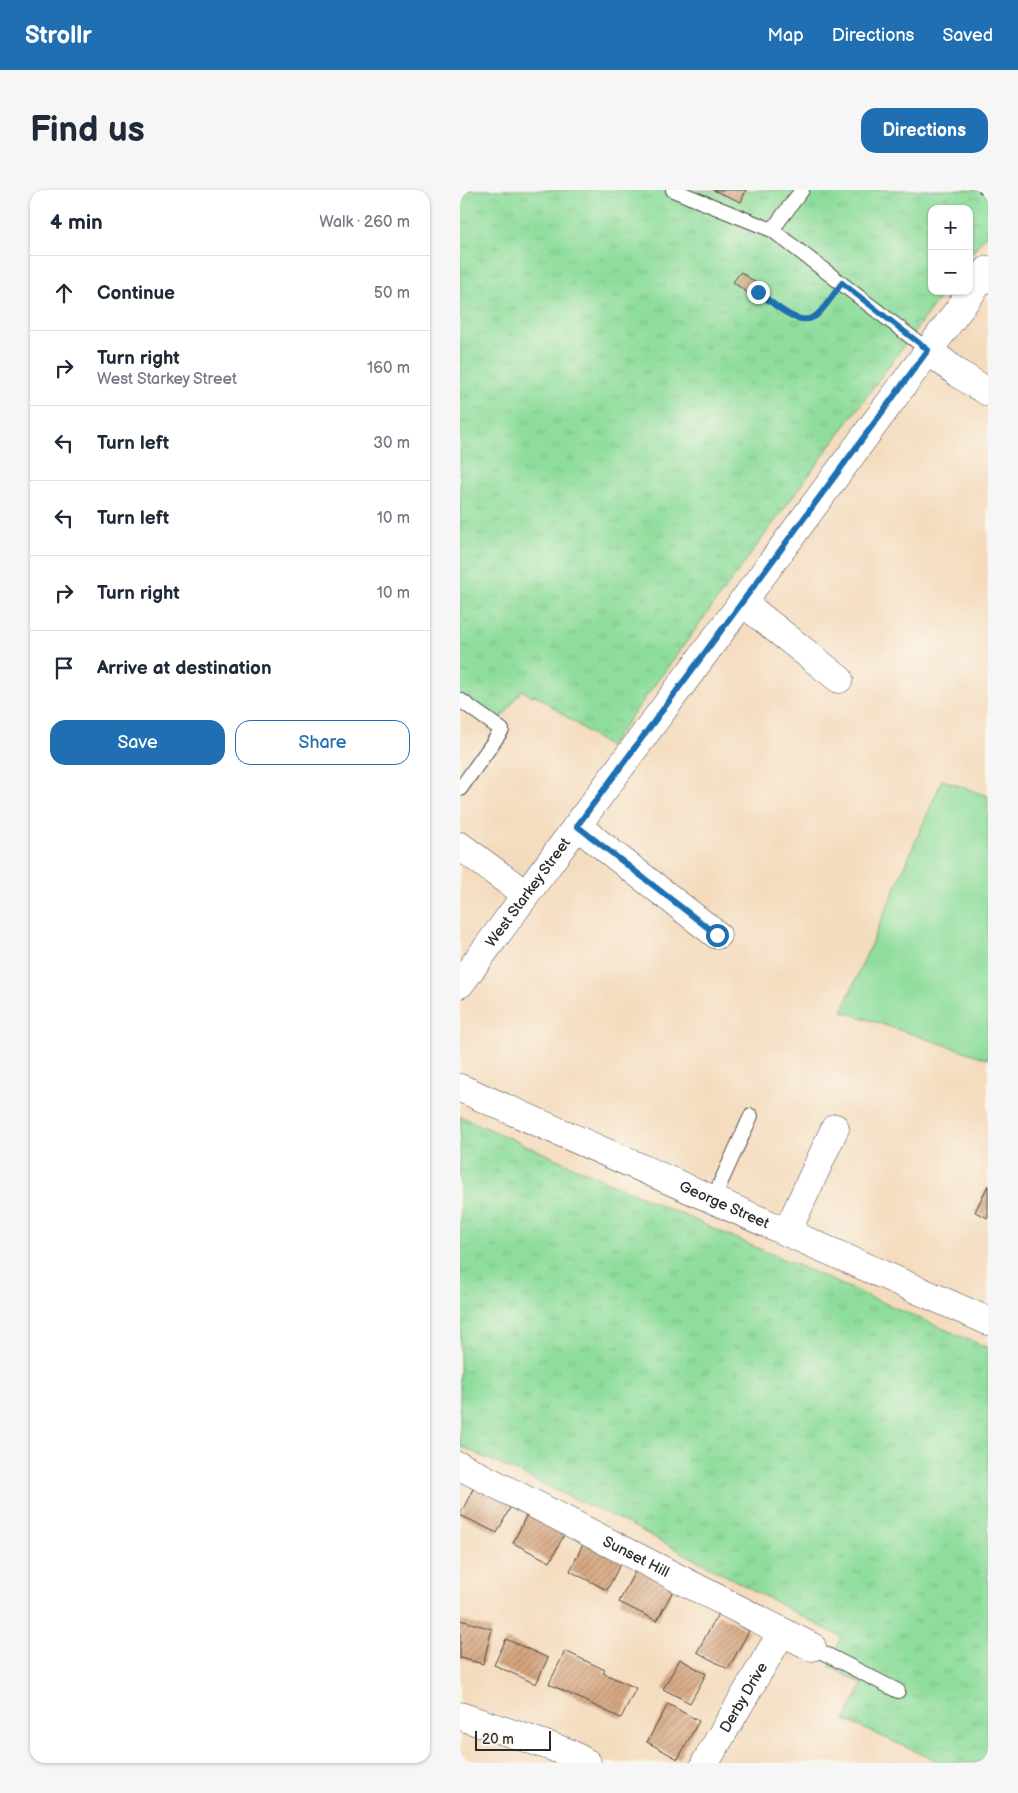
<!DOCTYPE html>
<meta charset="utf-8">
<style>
body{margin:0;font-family:"Balsamiq Sans",sans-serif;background:#f6f6f7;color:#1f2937}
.controls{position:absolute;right:15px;top:15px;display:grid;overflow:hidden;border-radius:10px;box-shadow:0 1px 4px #0004}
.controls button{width:45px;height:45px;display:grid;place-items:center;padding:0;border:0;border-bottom:1px solid #e0e1e3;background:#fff;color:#1f2937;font:25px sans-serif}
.scale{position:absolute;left:15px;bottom:12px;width:76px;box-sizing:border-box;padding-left:5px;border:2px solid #2b2b2b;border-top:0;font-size:14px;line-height:18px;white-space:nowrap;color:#2b2b2b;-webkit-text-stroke:4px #fbf7ec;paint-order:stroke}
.stop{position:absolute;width:15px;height:15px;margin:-11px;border:4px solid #1f6fb2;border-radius:50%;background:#fff}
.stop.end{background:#1f6fb2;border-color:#fff;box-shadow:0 1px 5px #0008}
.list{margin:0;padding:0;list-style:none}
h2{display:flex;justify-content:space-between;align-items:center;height:65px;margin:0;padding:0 20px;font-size:21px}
h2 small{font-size:16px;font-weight:400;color:#747a83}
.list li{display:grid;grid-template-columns:32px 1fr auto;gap:15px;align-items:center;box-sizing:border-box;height:75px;padding:0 20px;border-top:1px solid #e0e1e3}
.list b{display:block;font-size:19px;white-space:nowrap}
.list p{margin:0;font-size:16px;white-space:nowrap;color:#747a83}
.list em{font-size:16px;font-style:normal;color:#747a83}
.actions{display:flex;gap:10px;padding:15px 20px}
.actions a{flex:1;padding:11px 0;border:1px solid #1f6fb2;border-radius:15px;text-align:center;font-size:18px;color:#1f6fb2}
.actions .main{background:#1f6fb2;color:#fff}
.icon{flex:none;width:28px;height:28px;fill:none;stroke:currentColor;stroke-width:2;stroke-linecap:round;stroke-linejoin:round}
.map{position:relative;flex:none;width:528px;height:1573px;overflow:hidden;border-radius:15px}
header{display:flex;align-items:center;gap:30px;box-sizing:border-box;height:70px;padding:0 25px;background:#1f6fb2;color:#fff}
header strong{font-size:24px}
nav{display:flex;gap:28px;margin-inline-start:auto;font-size:18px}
.intro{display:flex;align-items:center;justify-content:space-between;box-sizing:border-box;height:120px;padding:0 30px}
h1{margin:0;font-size:35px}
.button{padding:12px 22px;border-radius:15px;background:#1f6fb2;color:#fff;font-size:18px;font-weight:700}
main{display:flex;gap:30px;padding:0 30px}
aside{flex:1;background:#fff;border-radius:15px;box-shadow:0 1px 4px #0004}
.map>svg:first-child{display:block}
.grass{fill:url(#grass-tufts);stroke:#5c8464}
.garden{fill:#8edd9c;stroke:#5c8464}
.building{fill:url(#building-hatch)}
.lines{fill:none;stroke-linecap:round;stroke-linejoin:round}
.lane-casing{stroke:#494541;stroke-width:16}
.street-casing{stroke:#494541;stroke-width:29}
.path{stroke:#494541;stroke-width:3;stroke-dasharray:4 4;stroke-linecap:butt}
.lane{stroke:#fff;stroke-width:14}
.street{stroke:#fff;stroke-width:28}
.route{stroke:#1f6fb2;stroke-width:6}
.labels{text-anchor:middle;stroke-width:5;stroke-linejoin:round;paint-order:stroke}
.street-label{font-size:15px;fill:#2b2b2b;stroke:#fbf7ec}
</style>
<header>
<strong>Strollr</strong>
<nav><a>Map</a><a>Directions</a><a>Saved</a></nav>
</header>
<div class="intro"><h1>Find us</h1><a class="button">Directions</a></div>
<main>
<aside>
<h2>4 min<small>Walk · 260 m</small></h2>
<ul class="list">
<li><svg class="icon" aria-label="ahead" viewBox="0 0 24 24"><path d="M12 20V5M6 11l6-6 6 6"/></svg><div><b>Continue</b></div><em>50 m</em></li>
<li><svg class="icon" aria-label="right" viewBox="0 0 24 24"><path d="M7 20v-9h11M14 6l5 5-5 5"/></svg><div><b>Turn right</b><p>West Starkey Street</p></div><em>160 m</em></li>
<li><svg class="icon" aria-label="left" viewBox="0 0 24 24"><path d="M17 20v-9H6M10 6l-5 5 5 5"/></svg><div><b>Turn left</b></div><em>30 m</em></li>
<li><svg class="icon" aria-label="left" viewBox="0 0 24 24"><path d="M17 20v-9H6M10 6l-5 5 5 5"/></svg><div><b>Turn left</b></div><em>10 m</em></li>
<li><svg class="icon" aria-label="right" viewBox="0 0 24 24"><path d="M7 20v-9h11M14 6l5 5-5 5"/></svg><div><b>Turn right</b></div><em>10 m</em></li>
<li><svg class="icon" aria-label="arrive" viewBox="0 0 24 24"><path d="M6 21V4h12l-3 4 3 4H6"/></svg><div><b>Arrive at destination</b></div></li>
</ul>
<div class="actions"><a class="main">Save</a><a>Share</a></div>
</aside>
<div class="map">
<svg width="528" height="1573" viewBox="0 0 528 1573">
<defs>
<pattern id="grass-tufts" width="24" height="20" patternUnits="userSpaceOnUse" patternTransform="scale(1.25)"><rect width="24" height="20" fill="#8edd9c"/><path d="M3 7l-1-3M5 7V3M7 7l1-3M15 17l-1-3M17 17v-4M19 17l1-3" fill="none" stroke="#7bbe87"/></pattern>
<pattern id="building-hatch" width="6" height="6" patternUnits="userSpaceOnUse" patternTransform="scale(1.25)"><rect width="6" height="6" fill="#d4a37a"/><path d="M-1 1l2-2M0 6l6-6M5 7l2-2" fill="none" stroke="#ac8564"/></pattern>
</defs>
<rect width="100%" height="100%" fill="#fbf7ec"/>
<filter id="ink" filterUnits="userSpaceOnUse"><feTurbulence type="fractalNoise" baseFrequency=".02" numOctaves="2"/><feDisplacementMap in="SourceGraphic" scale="10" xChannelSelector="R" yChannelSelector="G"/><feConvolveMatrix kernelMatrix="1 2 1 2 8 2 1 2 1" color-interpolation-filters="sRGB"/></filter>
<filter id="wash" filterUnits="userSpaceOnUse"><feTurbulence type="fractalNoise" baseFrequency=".0096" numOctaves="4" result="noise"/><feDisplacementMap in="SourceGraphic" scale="20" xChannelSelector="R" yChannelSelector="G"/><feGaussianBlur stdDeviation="1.12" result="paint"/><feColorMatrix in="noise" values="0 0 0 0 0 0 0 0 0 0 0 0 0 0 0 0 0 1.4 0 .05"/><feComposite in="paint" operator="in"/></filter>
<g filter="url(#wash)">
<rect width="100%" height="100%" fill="#f4dbbe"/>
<g class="grass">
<polygon points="0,0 528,0 528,42 509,67 509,19 472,19 472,101 484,101 149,557 76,505 71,506 62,500 42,527 32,529 0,506"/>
<polygon points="0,926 286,1053 528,1158 528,1573 482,1573 385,1530 403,1494 370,1477 381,1447 171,1335 0,1256"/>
</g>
<polygon class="garden" points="482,590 528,606 528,869 382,821"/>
<g id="blocks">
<g class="building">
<polygon points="253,0 286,0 281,12"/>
<polygon points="281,82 297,94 289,104 273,92"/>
<polygon points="528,995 528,1028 515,1022"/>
<polygon points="15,1295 52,1314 37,1343 0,1325"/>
<polygon points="67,1324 105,1343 90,1372 53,1353"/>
<polygon points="124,1352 162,1371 147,1400 110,1381"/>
<polygon points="177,1377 215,1397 197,1431 159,1412"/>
<polygon points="258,1424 289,1441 268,1479 237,1462"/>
<polygon points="0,1430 32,1439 23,1474 0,1468"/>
<polygon points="46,1449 88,1468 76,1494 34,1475"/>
<polygon points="105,1461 145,1480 143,1483 176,1498 161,1528 89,1494"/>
<polygon points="220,1469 246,1484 230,1513 203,1499"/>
<polygon points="208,1514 239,1531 218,1569 187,1552"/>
</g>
</g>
</g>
<g filter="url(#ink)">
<use href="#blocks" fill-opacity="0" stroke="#494541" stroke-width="1"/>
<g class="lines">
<g class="lane-casing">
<g id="lane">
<polyline points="213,0 312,40"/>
<polyline points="342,0 312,40 468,160"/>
<polyline points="0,510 42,540 0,599"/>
<polyline points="253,1009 291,926"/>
<polyline points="352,1457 438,1501"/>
</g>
</g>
<g class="street-casing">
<g id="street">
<polyline points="468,160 499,184 528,202"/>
<polyline points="282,412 379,489"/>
<polyline points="117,636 257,745"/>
<polyline points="0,656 65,704"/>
<path id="s1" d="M0 794 528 80"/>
<path id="s2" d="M0 898 528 1131"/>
<polyline points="327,1042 375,938"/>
<path id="s3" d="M0 1276 352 1457"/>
<polyline points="0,1526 107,1562 127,1573"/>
<path id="s4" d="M245 1573 322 1442"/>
</g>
</g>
<g class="path">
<polyline points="519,0 528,7"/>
<path d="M299 103C312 112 338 138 355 127 361 122 366 114 370 108"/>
</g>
<use href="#lane" class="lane"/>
<use href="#street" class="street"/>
</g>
</g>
<g class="lines" filter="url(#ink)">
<path class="route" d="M257 745 117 636 468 160 382 93C374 103 363 122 354 127 337 137 312 112 298 102"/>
</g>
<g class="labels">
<g class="street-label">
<text dy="5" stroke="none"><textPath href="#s1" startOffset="114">West Starkey Street</textPath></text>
<text dy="5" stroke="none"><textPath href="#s2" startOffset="289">George Street</textPath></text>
<text dy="5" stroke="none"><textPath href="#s3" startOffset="198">Sunset Hill</textPath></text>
<text dy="5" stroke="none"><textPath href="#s4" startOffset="76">Derby Drive</textPath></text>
</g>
</g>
</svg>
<div class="controls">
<button>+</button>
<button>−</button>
</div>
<div class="scale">20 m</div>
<div class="stop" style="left:257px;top:745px"></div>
<div class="stop end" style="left:298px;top:102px"></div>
</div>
</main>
